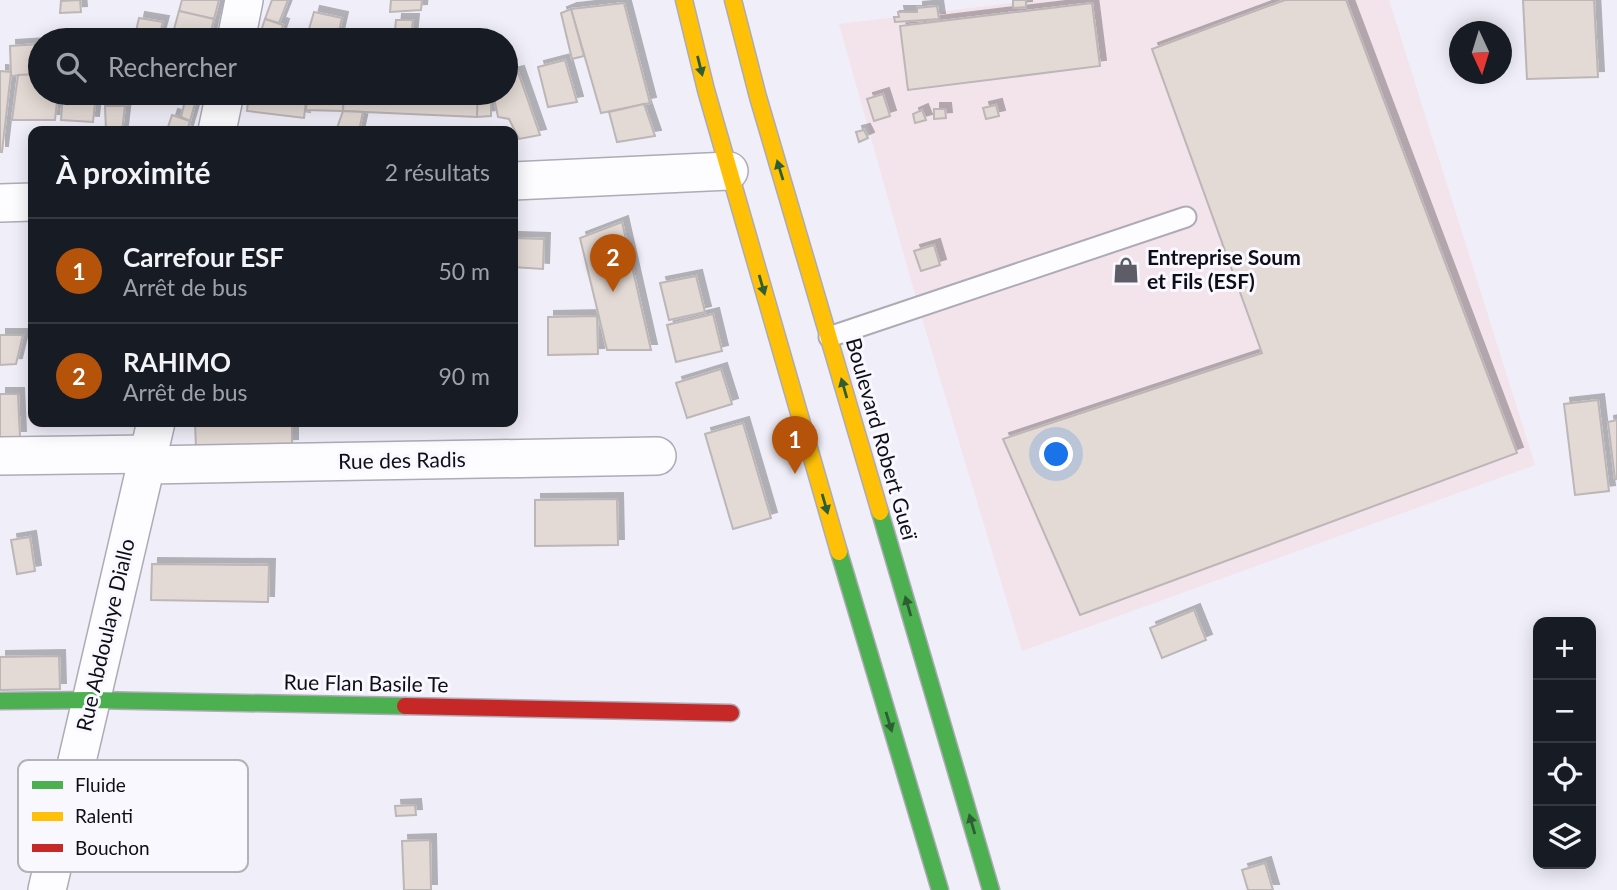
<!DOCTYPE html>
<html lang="fr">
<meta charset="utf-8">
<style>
body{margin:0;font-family:Lato,sans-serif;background:#20242c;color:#f1f3f6}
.controls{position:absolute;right:21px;bottom:21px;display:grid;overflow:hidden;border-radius:14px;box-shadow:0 4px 18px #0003}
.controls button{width:63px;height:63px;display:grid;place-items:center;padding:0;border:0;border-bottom:2px solid #363941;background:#171b24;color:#f1f3f6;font:35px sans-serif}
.compass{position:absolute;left:1449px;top:21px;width:63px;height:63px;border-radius:50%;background:#171b24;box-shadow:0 4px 18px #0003;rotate:176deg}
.you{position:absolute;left:1057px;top:455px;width:24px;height:24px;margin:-18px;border:5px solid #fff;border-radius:50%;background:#1a73e8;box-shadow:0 0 0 10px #1a73e833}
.badge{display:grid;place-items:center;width:46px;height:46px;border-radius:50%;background:#b45309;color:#fff;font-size:23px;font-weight:700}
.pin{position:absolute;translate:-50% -58px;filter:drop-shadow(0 2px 4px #0008)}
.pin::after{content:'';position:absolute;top:37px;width:24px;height:21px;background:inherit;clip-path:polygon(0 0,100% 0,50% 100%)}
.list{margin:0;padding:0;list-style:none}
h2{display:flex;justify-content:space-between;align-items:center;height:91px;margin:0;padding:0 28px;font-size:30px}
h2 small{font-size:23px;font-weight:400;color:#9ea1a6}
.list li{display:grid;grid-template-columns:46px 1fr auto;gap:21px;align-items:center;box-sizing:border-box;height:105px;padding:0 28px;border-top:2px solid #363941}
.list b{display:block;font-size:26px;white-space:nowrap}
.list p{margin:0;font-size:23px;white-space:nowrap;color:#9ea1a6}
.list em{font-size:23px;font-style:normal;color:#9ea1a6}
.icon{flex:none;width:38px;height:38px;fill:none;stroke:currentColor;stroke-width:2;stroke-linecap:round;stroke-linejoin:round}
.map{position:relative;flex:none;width:1617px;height:890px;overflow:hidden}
.search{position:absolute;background:#171b24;box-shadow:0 4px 18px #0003;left:28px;top:28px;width:490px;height:77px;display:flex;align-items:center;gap:18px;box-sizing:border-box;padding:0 24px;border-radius:38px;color:#9ea1a6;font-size:26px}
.panel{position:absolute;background:#171b24;box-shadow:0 4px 18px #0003;left:28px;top:126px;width:490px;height:301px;border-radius:14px}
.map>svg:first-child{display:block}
.industrial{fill:#f3e3eb}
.building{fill:#e4dad5;stroke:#bcb6b7;stroke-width:2;filter:url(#shadow)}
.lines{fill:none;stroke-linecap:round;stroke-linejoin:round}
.lane-casing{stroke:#adabb5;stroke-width:23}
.street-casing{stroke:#adabb5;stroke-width:40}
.fast-casing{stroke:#adabb5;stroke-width:19}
.slow-casing{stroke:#adabb5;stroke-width:19}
.jam-casing{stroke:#adabb5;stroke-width:19}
.lane{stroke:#fdfcfe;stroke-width:19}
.street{stroke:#fdfcfe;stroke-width:37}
.fast{stroke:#4caf50;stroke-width:16}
.slow{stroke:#ffc107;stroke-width:16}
.jam{stroke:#c62828;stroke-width:16}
.oneway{fill:#2e5e34}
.labels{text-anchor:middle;stroke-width:6;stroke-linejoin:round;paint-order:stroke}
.poi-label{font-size:21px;font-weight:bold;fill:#0f0d17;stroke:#faf8ff;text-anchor:start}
.street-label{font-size:21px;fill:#0f0d17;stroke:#faf8ff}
.key{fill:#faf8ff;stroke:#b4b2b9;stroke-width:2}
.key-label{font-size:19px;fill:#0f0d17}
</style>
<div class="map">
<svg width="1617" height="890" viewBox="0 0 1617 890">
<defs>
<filter id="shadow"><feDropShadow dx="6" dy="-6" stdDeviation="0" flood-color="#0004"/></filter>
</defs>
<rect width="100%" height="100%" fill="#f0eef8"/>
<polygon class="industrial" points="1036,0 1389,0 1535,465 1022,651 918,305 839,24"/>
<g class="building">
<polygon points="80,0 81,12 60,13 61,1"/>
<polygon points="182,0 219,0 214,19 179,11"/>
<polygon points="272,0 288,0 279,23 265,19"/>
<polygon points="391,0 422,0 421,10 390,12"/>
<polygon points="1013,0 1026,0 1026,7 1013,8"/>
<polygon points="1285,0 1346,0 1517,453 1080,615 1003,439 1262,353 1152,49"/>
<polygon points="1523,0 1594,0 1598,77 1527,79"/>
<polygon points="624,3 650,103 601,113 571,9"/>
<polygon points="1092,3 1100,66 908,90 900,26"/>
<polygon points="937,6 939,19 895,22 894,17 899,17 898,12 917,12 917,8"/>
<polygon points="571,9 584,56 572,59 561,13"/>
<polygon points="179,11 214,19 209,40 173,33"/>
<polygon points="314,12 342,18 337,40 312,40 315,29 309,29"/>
<polygon points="139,18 163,22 158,40 134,40"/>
<polygon points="265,19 283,25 278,40 258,40"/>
<polygon points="396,20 413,20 411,40 394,40"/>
<polygon points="40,44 40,74 11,76 10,46"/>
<polygon points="565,60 577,102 548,107 538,67"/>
<polygon points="0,71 11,72 2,152 0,152"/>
<polygon points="518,72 540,135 519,139 509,119 498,117 493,93 506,93 506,75"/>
<polygon points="40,74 40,93 58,93 55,120 12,120 18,75"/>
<polygon points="63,93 96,93 93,122 61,120"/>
<polygon points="96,93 138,93 137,101 95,102"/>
<polygon points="249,93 307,93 304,118 247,111"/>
<polygon points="307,93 344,93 343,111 306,110"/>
<polygon points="344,93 478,93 477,117 343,111"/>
<polygon points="478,93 491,93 491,116 477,117"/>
<polygon points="883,94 890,116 874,121 867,99"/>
<polygon points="186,97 196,100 190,121 181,117"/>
<polygon points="644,104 655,136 617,142 609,112"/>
<polygon points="996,105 999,116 986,119 983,108"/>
<polygon points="105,106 125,106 122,131 106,131"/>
<polygon points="934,109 945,109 946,118 934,119"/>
<polygon points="922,110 926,120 915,123 913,114"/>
<polygon points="343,111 363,112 359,131 336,131"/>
<polygon points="172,115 190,121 187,131 168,127"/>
<polygon points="864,130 868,138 859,142 856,132"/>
<polygon points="622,222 651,350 607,350 580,238"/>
<polygon points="513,238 544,239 543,269 513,267"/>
<polygon points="934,245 940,265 921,271 914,251"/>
<polygon points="696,276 705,312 669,320 660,283"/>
<polygon points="713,314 722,351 676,362 667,325"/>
<polygon points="597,316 598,354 548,355 548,317"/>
<polygon points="0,335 23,335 16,364 0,365"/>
<polygon points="721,369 732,404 687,418 676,383"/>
<polygon points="0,394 18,394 20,437 0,437"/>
<polygon points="1598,400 1609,491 1575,495 1564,404"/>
<polygon points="1617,420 1617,479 1615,479 1608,422"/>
<polygon points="195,422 292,422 292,445 196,448"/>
<polygon points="743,423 771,518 733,529 705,434"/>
<polygon points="617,499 618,545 535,546 535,500"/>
<polygon points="30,537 35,571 17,574 11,540"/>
<polygon points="152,564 269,565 268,602 151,600"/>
<polygon points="1194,610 1206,640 1162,658 1150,628"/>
<polygon points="59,656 60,689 0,690 0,657"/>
<polygon points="415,805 416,815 396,816 395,806"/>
<polygon points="430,840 431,890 404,890 402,841"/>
<polygon points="1265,863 1273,890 1248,890 1242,870"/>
</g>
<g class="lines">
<g class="lane-casing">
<polyline id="lane" points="829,337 1186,217"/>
</g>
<g class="street-casing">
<g id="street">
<polyline points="236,40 244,0"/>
<polyline points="217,131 225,93"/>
<polyline points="513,181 729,171"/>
<polyline points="0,203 33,202"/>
<polyline points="0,456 150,454"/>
<polyline points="147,465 657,456"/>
<polyline points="47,890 156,422"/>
</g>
</g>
<g class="fast-casing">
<g id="fast">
<polyline points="880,512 991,890"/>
<polyline points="839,552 940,890"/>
<polyline points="0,701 91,700 405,706"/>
</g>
</g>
<g class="slow-casing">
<g id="slow">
<polyline points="684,0 706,90 839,552"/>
<polyline points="733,0 758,97 880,512"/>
</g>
</g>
<g class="jam-casing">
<polyline id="jam" points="405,706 731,713"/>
</g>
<use href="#lane" class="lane"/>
<use href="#street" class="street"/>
<use href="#fast" class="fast"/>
<use href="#slow" class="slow"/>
<use href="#jam" class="jam"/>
</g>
<defs><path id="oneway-solid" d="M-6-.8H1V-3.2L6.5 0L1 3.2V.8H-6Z" transform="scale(1.75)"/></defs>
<g class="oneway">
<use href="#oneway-solid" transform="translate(700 66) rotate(76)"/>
<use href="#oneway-solid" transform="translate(780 170) rotate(-107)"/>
<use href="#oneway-solid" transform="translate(762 285) rotate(74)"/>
<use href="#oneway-solid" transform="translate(844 388) rotate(-106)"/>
<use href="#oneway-solid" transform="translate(825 504) rotate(74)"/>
<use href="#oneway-solid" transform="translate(908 606) rotate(-106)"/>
<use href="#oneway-solid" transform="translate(889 722) rotate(73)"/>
<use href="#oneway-solid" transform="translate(972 824) rotate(-106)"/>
</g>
<defs>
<g id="shop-bare" transform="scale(2.1)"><path d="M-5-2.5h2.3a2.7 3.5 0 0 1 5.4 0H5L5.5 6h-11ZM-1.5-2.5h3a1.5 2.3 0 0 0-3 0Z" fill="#5e5c66" stroke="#faf8ff" stroke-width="2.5" paint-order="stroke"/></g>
</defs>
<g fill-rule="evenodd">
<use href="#shop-bare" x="1126" y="270"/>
</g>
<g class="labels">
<g class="poi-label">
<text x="1147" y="265">Entreprise Soum<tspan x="1147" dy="24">et Fils (ESF)</tspan></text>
</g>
<g class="street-label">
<text transform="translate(881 439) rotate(74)" y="7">Boulevard Robert Gueï</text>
<text transform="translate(402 461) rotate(-1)" y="7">Rue des Radis</text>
<text transform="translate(106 635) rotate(-77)" y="7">Rue Abdoulaye Diallo</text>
<text transform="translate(366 684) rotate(1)" y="7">Rue Flan Basile Te</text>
</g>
</g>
<rect x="18" y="760" width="230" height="112" rx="10" class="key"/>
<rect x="32" y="781" width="31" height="8" fill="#4caf50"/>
<rect x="32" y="812" width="31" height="9" fill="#ffc107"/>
<rect x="32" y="844" width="31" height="8" fill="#c62828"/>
<g class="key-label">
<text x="75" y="792">Fluide</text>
<text x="75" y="823">Ralenti</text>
<text x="75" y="855">Bouchon</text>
</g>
</svg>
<div class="controls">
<button>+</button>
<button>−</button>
<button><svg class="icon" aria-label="locate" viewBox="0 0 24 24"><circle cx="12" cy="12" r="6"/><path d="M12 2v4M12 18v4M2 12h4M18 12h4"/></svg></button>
<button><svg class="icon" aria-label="layers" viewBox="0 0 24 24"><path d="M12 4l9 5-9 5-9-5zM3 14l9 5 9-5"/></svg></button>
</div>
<svg class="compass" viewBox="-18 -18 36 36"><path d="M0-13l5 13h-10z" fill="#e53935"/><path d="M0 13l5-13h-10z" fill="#9ea1a6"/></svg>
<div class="you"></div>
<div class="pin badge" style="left:795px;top:474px">1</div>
<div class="pin badge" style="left:613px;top:292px">2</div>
<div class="search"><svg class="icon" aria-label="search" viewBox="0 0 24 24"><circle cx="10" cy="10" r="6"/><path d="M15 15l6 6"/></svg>Rechercher</div>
<section class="panel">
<h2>À proximité<small>2 résultats</small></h2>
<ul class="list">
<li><span class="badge">1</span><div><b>Carrefour ESF</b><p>Arrêt de bus</p></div><em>50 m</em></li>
<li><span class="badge">2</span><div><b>RAHIMO</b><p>Arrêt de bus</p></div><em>90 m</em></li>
</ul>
</section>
</div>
